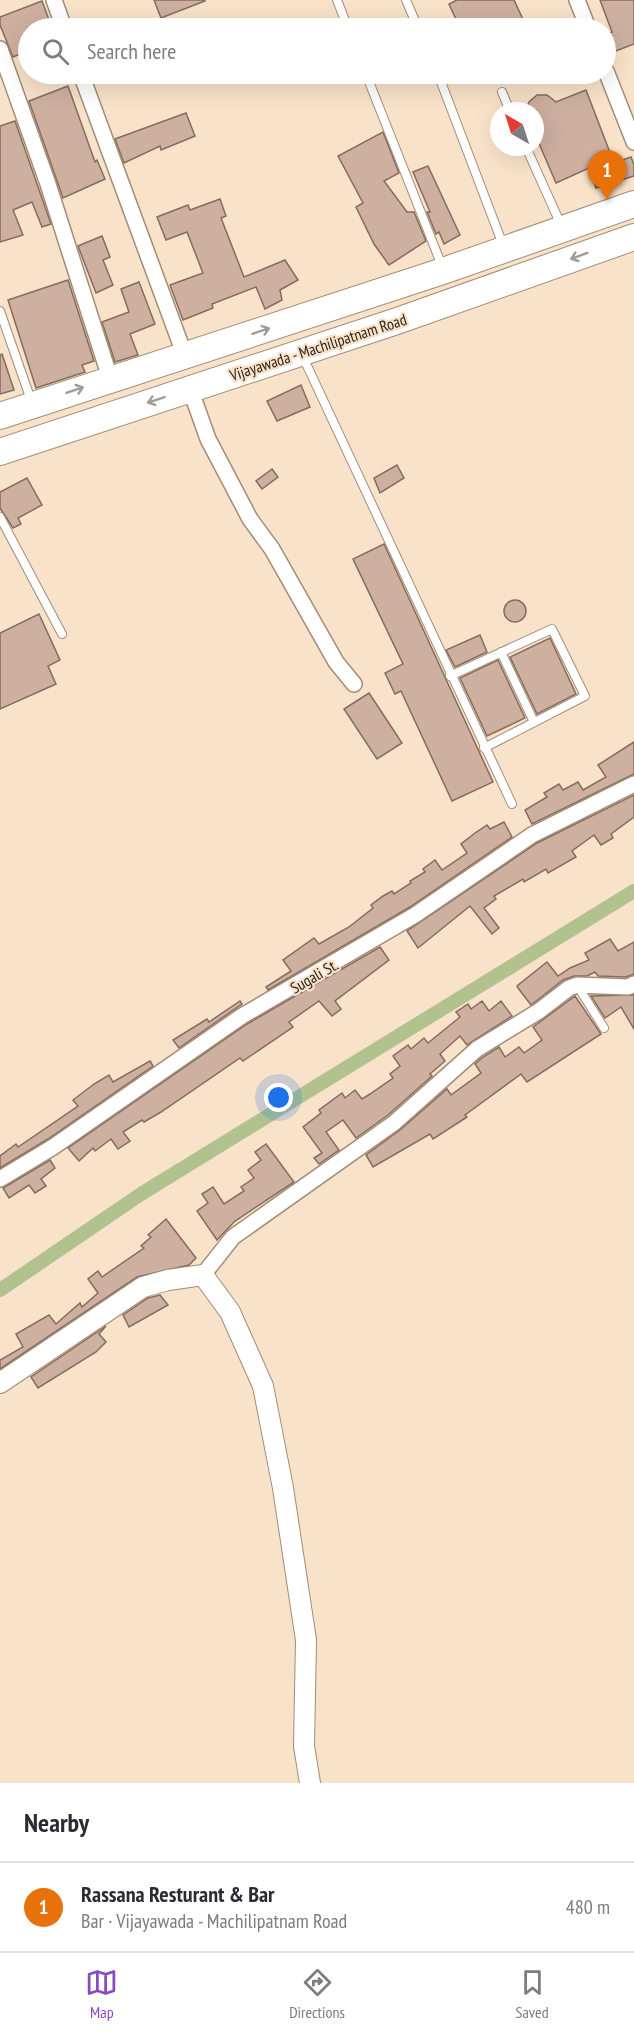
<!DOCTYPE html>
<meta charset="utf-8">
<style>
body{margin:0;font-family:"PT Sans Narrow",sans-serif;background:#f2f2f3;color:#2b2b33}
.compass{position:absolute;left:490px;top:102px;width:54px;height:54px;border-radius:50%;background:#fff;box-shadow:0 6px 24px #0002;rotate:321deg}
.you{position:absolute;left:279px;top:1098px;width:21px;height:21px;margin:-15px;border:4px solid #fff;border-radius:50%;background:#1a73e8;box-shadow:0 0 0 9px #1a73e833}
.badge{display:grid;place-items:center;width:39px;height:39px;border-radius:50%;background:#884abf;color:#fff;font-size:20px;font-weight:700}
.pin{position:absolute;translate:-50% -50px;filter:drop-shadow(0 2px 3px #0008)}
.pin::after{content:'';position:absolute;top:32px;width:21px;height:18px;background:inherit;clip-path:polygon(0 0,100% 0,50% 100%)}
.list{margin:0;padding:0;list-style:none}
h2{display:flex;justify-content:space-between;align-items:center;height:78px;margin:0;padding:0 24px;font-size:26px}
h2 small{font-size:20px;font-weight:400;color:#7c7c81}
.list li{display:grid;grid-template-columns:39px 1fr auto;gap:18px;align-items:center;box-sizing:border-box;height:90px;padding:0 24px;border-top:2px solid #e1e1e2}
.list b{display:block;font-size:22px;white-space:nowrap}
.list p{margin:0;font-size:20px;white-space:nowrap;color:#7c7c81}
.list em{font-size:20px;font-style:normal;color:#7c7c81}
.icon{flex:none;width:33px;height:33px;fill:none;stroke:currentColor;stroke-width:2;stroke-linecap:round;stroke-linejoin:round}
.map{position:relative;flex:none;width:634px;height:1783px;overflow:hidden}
.search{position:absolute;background:#fff;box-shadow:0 6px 24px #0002;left:18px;right:18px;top:18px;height:66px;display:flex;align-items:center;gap:15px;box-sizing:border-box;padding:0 21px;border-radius:33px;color:#7c7c81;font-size:22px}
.sheet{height:168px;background:#fff}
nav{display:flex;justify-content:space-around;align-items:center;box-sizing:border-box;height:84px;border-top:2px solid #e1e1e2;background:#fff;font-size:16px;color:#7c7c81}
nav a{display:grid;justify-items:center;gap:3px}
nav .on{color:#884abf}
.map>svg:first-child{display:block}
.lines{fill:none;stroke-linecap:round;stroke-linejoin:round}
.canal{stroke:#b1c28f;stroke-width:14}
.building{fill:#ceb0a1;stroke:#876b5d;stroke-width:1.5}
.service-casing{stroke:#a18d76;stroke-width:10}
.minor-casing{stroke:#a18d76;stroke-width:18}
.tertiary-casing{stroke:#a18d76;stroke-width:22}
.trunk-casing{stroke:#a18d76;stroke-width:28}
.service{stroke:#fff;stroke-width:8}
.minor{stroke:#fff;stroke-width:15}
.tertiary{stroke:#fff;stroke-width:20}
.trunk{stroke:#fff;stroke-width:26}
.oneway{stroke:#a09c98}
.labels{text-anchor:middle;stroke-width:4.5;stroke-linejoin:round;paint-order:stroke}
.street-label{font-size:16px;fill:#2c241a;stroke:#f8e2c9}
</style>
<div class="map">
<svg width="634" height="1783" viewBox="0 0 634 1783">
<rect width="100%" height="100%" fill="#f8e2c9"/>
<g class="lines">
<polyline class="canal" points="0,1290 141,1194 634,891"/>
</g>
<g class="building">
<polygon points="154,0 205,0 205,1 161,18"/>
<polygon points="457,0 514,0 527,28 460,28 449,4"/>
<polygon points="600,0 634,0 634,44 608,54 606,34 612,32"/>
<polygon points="42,1 52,28 28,28 28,51 13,57 0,25 0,17"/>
<polygon points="68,86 95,162 97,160 105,179 63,198 29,101"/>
<polygon points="586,90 614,163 631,157 634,165 634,176 596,188 589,168 556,183 535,134 535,111 526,111 529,102 537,95 547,95 556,102"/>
<polygon points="186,113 195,136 161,150 160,146 124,163 115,139"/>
<polygon points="15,121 51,224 42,227 32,202 13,210 23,235 0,242 0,126"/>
<polygon points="383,132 399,173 384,181 407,212 414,212 426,241 389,265 374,244 356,207 363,203 338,156"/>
<polygon points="428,166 460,235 444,244 439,232 436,234 427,212 430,212 413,172"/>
<polygon points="220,199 226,216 221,218 244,277 285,260 298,280 280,290 282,300 265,309 256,287 212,304 213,308 183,320 170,285 203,273 187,232 166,240 157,217 188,205 190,210"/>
<polygon points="102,236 110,257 103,260 113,285 96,293 78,246"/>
<polygon points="68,280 94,361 82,365 85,372 36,388 8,300"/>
<polygon points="139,282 155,324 130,334 138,355 115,362 102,322 129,312 121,289"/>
<polygon points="2,354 14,390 0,394 0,355"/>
<polygon points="301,385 310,407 277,421 267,401"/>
<polygon points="397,465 404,478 380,493 374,478"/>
<polygon points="272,469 278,477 262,489 256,481"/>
<polygon points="27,478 42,505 18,518 21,524 13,528 0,508 0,492"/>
<polygon points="384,544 493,782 452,801 401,691 395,694 385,673 403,664 353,559"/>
<circle cx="515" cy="611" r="11"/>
<polygon points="39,614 60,660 48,666 56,684 0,709 0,633"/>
<polygon points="480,635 487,652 455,667 446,650"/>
<polygon points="550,638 576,694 537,714 510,657"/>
<polygon points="498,660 525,718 487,736 460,678"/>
<polygon points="369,693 402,743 377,759 344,709"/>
<polygon points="634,742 634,774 532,824 525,810 547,797 544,793 559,784 563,790 578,782 583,790 606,777 598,765"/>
<polygon points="634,795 634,817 611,834 613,838 601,845 594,835 572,851 576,857 548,873 546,869 524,882 523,879 494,896 496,899 484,908 499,928 492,934 470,906 418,948 407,931 537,843"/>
<polygon points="504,822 512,837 410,907 268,990 266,987 291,971 283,960 314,938 319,944 349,927 373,908 371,905 383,896 392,891 394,894 411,883 410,881 425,872 423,869 435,860 442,870 467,853 461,844 475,833 487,825 490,829"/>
<polygon points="610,939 618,951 634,942 634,974 626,977 598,976 595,972 587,976 574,976 563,980 531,1005 518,988 517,986 547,962 558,976 570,968 589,960 585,953"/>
<polygon points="380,947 389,960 335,1001 341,1009 332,1016 319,1001 289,1022 293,1027 243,1061 240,1058 161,1112 144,1122 142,1120 123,1132 130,1141 118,1149 111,1139 95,1151 93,1148 79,1161 68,1148 247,1024"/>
<polygon points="634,995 634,1029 621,1007 605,1018 591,996"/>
<polygon points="575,996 601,1034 527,1082 521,1074 465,1115 467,1117 433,1139 430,1134 373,1167 366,1155 400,1130 447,1089 451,1095 481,1073 475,1064 483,1057 499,1047 505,1057 519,1047 524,1053 542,1040 533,1027"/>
<polygon points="240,1001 242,1004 179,1048 173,1040 207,1019 209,1022"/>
<polygon points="482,1001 489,1011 501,1001 512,1016 467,1045 460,1036 440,1054 445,1061 430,1074 432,1076 388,1115 356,1138 343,1120 326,1132 339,1150 319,1164 314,1158 322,1153 303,1127 321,1113 319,1110 342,1093 345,1098 355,1090 362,1099 370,1094 393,1078 390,1074 400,1066 393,1056 408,1045 411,1049 424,1038 428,1043 460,1017 456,1012 468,1004 471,1009"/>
<polygon points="150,1061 153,1066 48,1139 0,1168 0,1156 16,1144 18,1147 78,1106 73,1100 94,1084 109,1075 113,1082"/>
<polygon points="266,1144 294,1182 235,1221 217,1240 197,1211 208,1203 202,1194 213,1187 224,1204 244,1191 241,1187 254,1178 248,1170 261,1160 255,1152"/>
<polygon points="50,1160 55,1168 41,1179 46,1186 35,1193 29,1185 9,1198 3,1188"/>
<polygon points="166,1219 196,1258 189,1265 137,1277 0,1369 0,1360 23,1347 16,1334 49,1315 56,1324 80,1303 82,1307 98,1293 88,1279 98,1271 102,1277 144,1248 141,1246 151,1237 148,1235"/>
<polygon points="160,1295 168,1305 129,1327 123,1315 148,1298"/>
<polygon points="106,1326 99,1334 106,1342 96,1352 38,1388 31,1377"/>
</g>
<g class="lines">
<g class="service-casing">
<g id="service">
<polyline points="337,0 348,28"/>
<polyline points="406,0 418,28"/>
<polyline points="366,74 442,266"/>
<polyline points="438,74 503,245"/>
<polyline points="502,92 510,111"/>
<polyline points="526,147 561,225"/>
<polyline points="0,311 32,403"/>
<polyline points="303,357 512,804"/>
<polyline points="0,517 62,634"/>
<polyline points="501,652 534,722"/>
<polyline points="450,676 552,629 585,696 484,748"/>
<polyline points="577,985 604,1028"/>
</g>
</g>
<g class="minor-casing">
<g id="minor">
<polyline points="54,0 64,28"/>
<polyline points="577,0 588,28"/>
<polyline points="0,49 48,184 110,378"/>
<polyline points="606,71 634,142"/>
<polyline points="81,74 185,356"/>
<polyline points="187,390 192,394 208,439 250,519 272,549 336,662 354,684"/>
<polyline points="0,1179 53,1147 242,1016 415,915 532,835 634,784"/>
<polyline points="203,1275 233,1237 394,1123 477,1049 539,1011 569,988 577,985 628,987 634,984"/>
</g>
</g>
<g class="tertiary-casing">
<polyline id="tertiary" points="0,1383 143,1287 168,1280 203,1275 230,1312 263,1386 283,1488 306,1640 304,1746 310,1783"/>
</g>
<g class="trunk-casing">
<g id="trunk">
<polyline points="0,416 443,271 634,204"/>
<polyline points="0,452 397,321 634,237"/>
</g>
</g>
<use href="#service" class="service"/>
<use href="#minor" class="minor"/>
<use href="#tertiary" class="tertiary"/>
<use href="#trunk" class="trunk"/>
</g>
<defs><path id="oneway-shaft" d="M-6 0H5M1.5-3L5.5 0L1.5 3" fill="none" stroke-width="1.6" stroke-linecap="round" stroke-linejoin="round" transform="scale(1.5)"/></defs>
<g class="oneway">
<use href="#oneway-shaft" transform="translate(579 256) rotate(160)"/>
<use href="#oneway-shaft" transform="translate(261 331) rotate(-18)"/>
<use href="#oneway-shaft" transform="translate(75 390) rotate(-19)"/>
<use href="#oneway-shaft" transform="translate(156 400) rotate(162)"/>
</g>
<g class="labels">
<g class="street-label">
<text transform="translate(318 347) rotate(-18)" y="6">Vijayawada - Machilipatnam Road</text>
<text transform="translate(314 976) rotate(-30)" y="6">Sugali St.</text>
</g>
</g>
</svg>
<svg class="compass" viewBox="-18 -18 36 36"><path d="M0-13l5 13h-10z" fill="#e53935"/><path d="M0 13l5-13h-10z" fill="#7c7c81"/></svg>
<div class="you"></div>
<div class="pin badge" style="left:607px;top:200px;background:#e8710a">1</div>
<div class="search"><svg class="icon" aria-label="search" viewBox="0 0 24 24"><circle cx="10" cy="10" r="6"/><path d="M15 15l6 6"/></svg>Search here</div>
</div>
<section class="sheet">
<h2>Nearby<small></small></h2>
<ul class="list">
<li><span class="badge" style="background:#e8710a">1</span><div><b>Rassana Resturant &amp; Bar</b><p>Bar · Vijayawada - Machilipatnam Road</p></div><em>480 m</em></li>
</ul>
</section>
<nav>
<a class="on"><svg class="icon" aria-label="map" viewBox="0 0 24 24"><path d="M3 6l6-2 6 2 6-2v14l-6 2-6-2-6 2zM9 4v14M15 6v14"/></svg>Map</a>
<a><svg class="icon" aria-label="directions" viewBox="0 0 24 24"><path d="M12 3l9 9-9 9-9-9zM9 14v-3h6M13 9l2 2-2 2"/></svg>Directions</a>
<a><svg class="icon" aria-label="saved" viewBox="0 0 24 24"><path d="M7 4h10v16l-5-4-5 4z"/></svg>Saved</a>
</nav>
